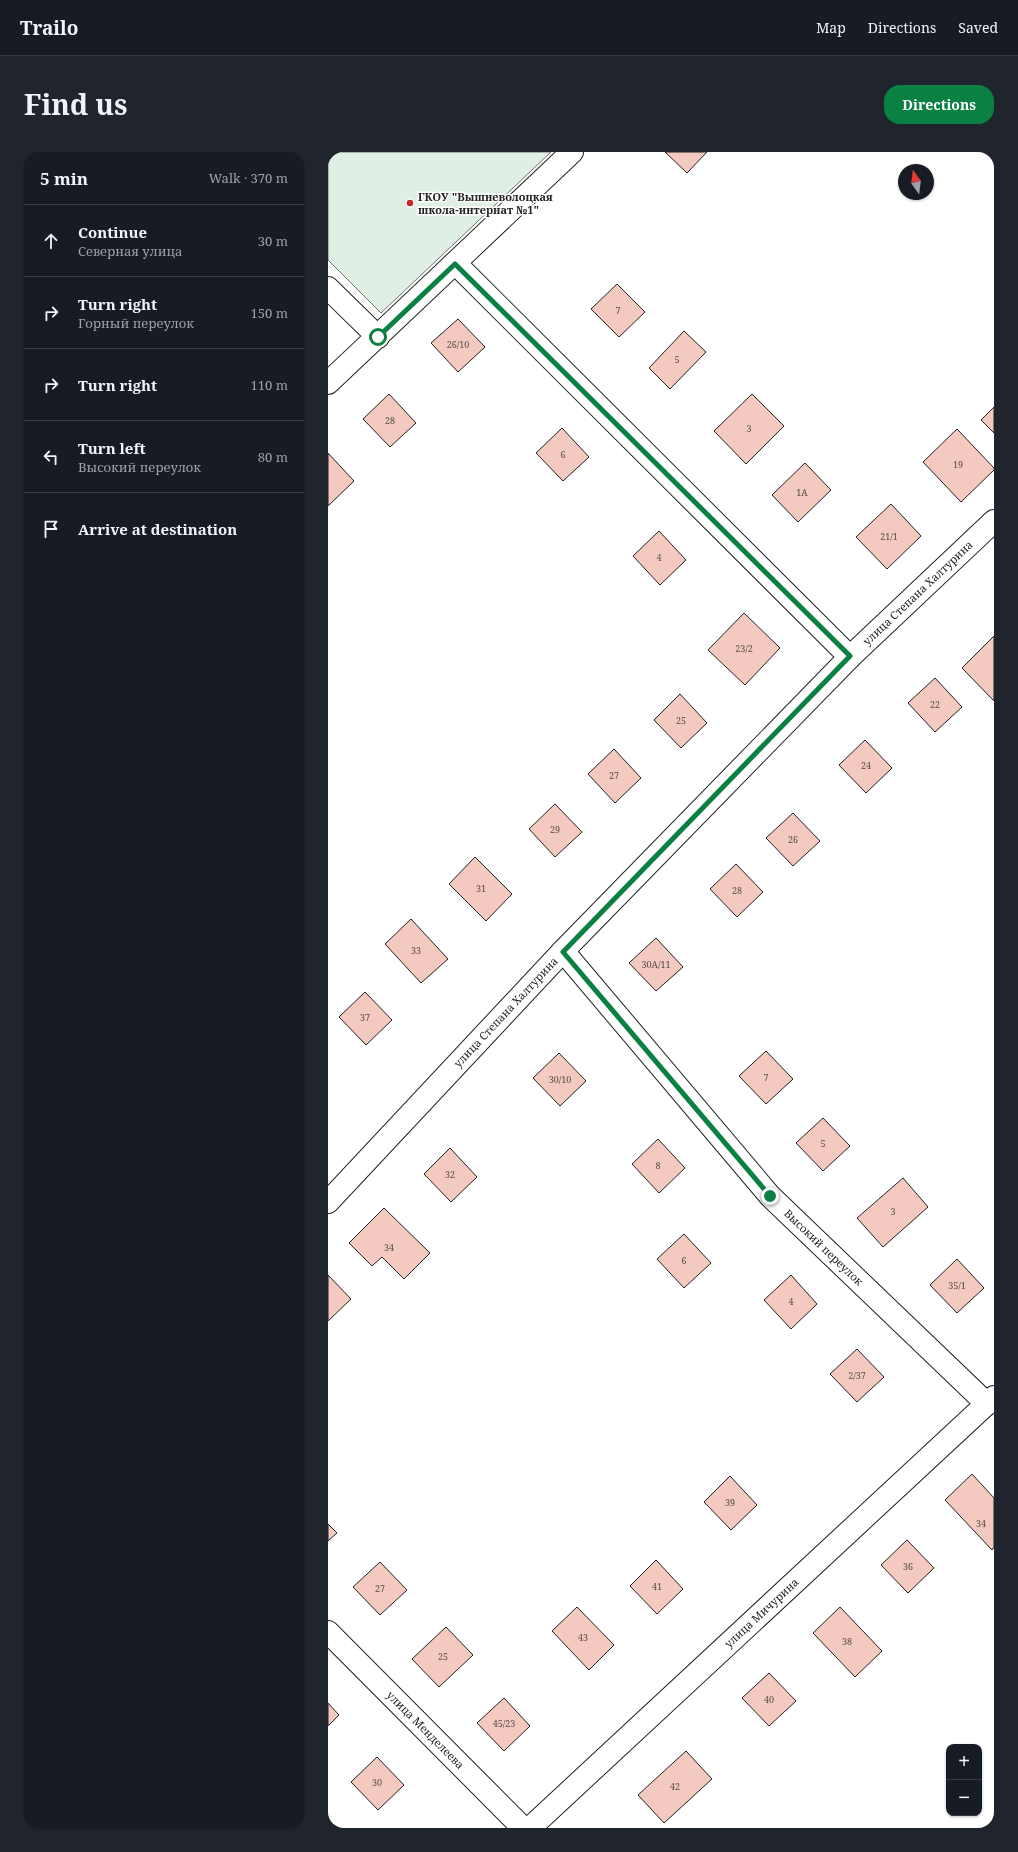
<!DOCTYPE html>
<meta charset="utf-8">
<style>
body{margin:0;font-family:"Noto Serif",serif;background:#20242c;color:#f1f3f6}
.controls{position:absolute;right:12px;bottom:12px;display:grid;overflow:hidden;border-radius:8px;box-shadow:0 1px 3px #0004}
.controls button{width:36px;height:36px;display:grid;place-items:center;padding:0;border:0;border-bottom:1px solid #363941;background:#171b24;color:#f1f3f6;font:20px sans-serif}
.compass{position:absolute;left:570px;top:12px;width:36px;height:36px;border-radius:50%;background:#171b24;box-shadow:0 1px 3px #0004;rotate:346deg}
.stop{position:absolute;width:12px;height:12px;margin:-9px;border:3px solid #0b8043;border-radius:50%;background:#fff}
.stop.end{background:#0b8043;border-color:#fff;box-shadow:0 1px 4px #0008}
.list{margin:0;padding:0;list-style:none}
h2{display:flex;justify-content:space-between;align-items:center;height:52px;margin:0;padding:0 16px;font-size:17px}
h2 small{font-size:13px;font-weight:400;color:#9ea1a6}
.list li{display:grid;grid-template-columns:26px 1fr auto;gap:12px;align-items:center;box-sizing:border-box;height:72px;padding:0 16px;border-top:1px solid #363941}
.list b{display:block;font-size:15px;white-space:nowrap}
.list p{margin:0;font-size:13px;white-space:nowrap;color:#9ea1a6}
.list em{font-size:13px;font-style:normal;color:#9ea1a6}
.icon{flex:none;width:22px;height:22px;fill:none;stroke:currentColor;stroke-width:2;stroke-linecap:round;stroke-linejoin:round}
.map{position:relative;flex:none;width:666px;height:1676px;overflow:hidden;border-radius:16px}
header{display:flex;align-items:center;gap:24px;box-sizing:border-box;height:56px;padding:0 20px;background:#171b24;border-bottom:1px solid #363941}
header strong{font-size:19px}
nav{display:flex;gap:22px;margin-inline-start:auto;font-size:14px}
.intro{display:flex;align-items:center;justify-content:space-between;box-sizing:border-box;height:96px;padding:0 24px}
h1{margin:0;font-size:28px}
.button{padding:10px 18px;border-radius:16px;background:#0b8043;color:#fff;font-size:14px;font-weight:700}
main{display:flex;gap:24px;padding:0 24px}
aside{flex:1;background:#171b24;border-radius:16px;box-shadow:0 1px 3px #0004}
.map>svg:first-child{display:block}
.green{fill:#e0efe3;stroke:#6f6f6f}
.building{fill:#f3c9c0;stroke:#222}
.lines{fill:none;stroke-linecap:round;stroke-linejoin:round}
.minor-casing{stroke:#222;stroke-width:24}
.minor{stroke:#fff;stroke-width:22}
.route{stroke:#0b8043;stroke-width:5}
.poi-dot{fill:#c62828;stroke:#fff;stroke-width:1.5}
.labels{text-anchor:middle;stroke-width:3;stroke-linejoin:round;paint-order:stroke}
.number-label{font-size:9px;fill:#564c4a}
.poi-label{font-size:11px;font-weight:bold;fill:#222;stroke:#fff;text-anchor:start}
.street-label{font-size:11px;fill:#222;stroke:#fff}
</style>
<header>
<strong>Trailo</strong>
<nav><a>Map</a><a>Directions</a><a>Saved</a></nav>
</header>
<div class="intro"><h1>Find us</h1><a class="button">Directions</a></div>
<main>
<aside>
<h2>5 min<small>Walk · 370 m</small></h2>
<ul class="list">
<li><svg class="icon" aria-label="ahead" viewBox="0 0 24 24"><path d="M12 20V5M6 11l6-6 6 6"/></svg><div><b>Continue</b><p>Северная улица</p></div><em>30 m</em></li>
<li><svg class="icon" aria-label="right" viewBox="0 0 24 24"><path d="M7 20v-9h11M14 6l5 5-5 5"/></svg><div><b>Turn right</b><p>Горный переулок</p></div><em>150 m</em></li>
<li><svg class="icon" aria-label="right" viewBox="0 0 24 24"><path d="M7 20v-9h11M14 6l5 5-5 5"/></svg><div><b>Turn right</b></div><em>110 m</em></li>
<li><svg class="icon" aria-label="left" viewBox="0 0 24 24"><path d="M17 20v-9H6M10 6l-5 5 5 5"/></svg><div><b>Turn left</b><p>Высокий переулок</p></div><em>80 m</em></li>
<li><svg class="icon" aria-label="arrive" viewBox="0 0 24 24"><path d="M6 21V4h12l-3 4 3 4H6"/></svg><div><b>Arrive at destination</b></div></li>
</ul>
</aside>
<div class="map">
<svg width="666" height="1676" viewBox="0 0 666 1676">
<rect width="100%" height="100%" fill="#fff"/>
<polygon class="green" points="0,0 223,0 53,161 0,108"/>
<g class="building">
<polygon points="337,0 379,0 359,21"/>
<polygon points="289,132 317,160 291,185 263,157"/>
<polygon points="130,167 157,195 130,220 103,191"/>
<polygon points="356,179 378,200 342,237 321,216"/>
<polygon points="61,242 88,271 62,295 35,267"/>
<polygon points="424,242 456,274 418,312 386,279"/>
<polygon points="666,255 666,281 653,268"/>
<polygon points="234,276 261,305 235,329 208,301"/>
<polygon points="629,277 666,316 666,318 633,350 595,310"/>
<polygon points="0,301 26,329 0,354"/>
<polygon points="477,311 503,338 470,370 444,343"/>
<polygon points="563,352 593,384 559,417 528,385"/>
<polygon points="331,379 358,408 332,433 305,404"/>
<polygon points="416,461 452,496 417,533 380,498"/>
<polygon points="666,484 666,549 634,516"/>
<polygon points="607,526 634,555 607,580 580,551"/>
<polygon points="352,542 379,571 353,596 326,568"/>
<polygon points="537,588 564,616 538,641 511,613"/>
<polygon points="286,597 313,626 287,651 260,622"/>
<polygon points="227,652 254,680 227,705 201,677"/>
<polygon points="465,661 492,689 465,714 438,686"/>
<polygon points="147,705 184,742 158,769 121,732"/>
<polygon points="408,712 435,740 409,765 382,737"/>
<polygon points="83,767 120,807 93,831 57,792"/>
<polygon points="328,786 355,815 328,839 301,811"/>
<polygon points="37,840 64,868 38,893 11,865"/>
<polygon points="438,899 465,927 438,952 411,924"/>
<polygon points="231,901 258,929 232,954 205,926"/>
<polygon points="495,966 522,994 495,1019 468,991"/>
<polygon points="330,987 357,1016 331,1041 304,1012"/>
<polygon points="122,996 149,1025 123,1050 96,1022"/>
<polygon points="575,1026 600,1055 555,1095 529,1066"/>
<polygon points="56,1056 102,1101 76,1127 54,1105 44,1114 21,1091"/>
<polygon points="356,1082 383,1111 356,1136 329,1107"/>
<polygon points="629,1107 656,1136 629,1161 602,1133"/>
<polygon points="0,1123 23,1147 0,1169"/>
<polygon points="463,1123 489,1152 463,1177 436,1148"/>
<polygon points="529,1197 556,1225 529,1250 502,1222"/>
<polygon points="644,1322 666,1346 666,1395 664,1398 617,1348"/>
<polygon points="402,1324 429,1353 403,1378 376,1350"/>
<polygon points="0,1372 9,1381 0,1389"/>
<polygon points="579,1388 606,1416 580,1441 553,1413"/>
<polygon points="328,1408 355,1437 329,1462 302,1434"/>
<polygon points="52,1410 79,1438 52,1463 25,1435"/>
<polygon points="249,1455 286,1493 261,1518 224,1479"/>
<polygon points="512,1455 554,1499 527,1525 485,1481"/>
<polygon points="118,1475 145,1503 111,1535 84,1507"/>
<polygon points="441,1521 468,1549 441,1574 414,1546"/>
<polygon points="176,1546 202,1574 176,1599 149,1571"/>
<polygon points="0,1551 11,1563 0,1574"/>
<polygon points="358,1599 384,1627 336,1671 310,1643"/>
<polygon points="49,1605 76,1633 50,1658 23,1630"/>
</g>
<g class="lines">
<g class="minor-casing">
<g id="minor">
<polyline points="127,111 522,505"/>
<polyline points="0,136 50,185"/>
<polyline points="0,231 244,0"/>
<path id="s1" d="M235 799 442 1044 659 1252"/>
<path id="s2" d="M0 1050 235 799 522 505 666 369"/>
<path id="s3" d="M0 1480 195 1676"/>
<path id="s4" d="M202 1676 666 1245"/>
</g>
</g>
<use href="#minor" class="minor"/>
</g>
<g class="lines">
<polyline class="route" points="50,185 127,112 522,504 235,800 442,1044"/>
</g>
<circle class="poi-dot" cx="82" cy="51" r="4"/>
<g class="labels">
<g class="number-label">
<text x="290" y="162">7</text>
<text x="130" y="196">26/10</text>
<text x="349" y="211">5</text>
<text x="62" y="272">28</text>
<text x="421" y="280">3</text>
<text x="235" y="306">6</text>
<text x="630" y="316">19</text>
<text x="474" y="344">1А</text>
<text x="561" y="388">21/1</text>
<text x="331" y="409">4</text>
<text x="416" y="500">23/2</text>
<text x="607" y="556">22</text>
<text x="353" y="572">25</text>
<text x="538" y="617">24</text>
<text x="286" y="627">27</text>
<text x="227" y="681">29</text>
<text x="465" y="691">26</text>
<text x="153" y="740">31</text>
<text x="409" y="742">28</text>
<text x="88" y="802">33</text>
<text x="328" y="816">30А/11</text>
<text x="37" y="869">37</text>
<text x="438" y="929">7</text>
<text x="232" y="931">30/10</text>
<text x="495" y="995">5</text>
<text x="330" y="1017">8</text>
<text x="122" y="1026">32</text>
<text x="565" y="1063">3</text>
<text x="61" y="1099">34</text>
<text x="356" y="1112">6</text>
<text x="629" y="1137">35/1</text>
<text x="463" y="1153">4</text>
<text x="529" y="1227">2/37</text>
<text x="402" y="1354">39</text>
<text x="653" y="1375">34</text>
<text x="580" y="1418">36</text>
<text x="329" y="1438">41</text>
<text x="52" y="1440">27</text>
<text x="255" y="1489">43</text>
<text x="519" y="1493">38</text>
<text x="115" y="1508">25</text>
<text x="441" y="1551">40</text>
<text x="176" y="1575">45/23</text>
<text x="49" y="1634">30</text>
<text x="347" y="1638">42</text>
</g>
<g class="poi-label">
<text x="90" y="49">ГКОУ "Вышневолоцкая<tspan x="90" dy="13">школа-интернат №1"</tspan></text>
</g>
<g class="street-label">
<text dy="4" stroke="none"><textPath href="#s2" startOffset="848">улица Степана Халтурина</textPath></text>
<text dy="4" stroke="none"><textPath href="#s2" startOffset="260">улица Степана Халтурина</textPath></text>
<text dy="4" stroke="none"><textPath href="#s1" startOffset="395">Высокий переулок</textPath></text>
<text dy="4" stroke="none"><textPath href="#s4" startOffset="316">улица Мичурина</textPath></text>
<text dy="4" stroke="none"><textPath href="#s3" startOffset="138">улица Менделеева</textPath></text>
</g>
</g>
</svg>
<div class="controls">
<button>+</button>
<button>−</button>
</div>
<svg class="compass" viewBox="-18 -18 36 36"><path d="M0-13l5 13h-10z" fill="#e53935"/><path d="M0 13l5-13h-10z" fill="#9ea1a6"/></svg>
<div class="stop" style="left:50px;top:185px"></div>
<div class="stop end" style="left:442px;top:1044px"></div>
</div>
</main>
